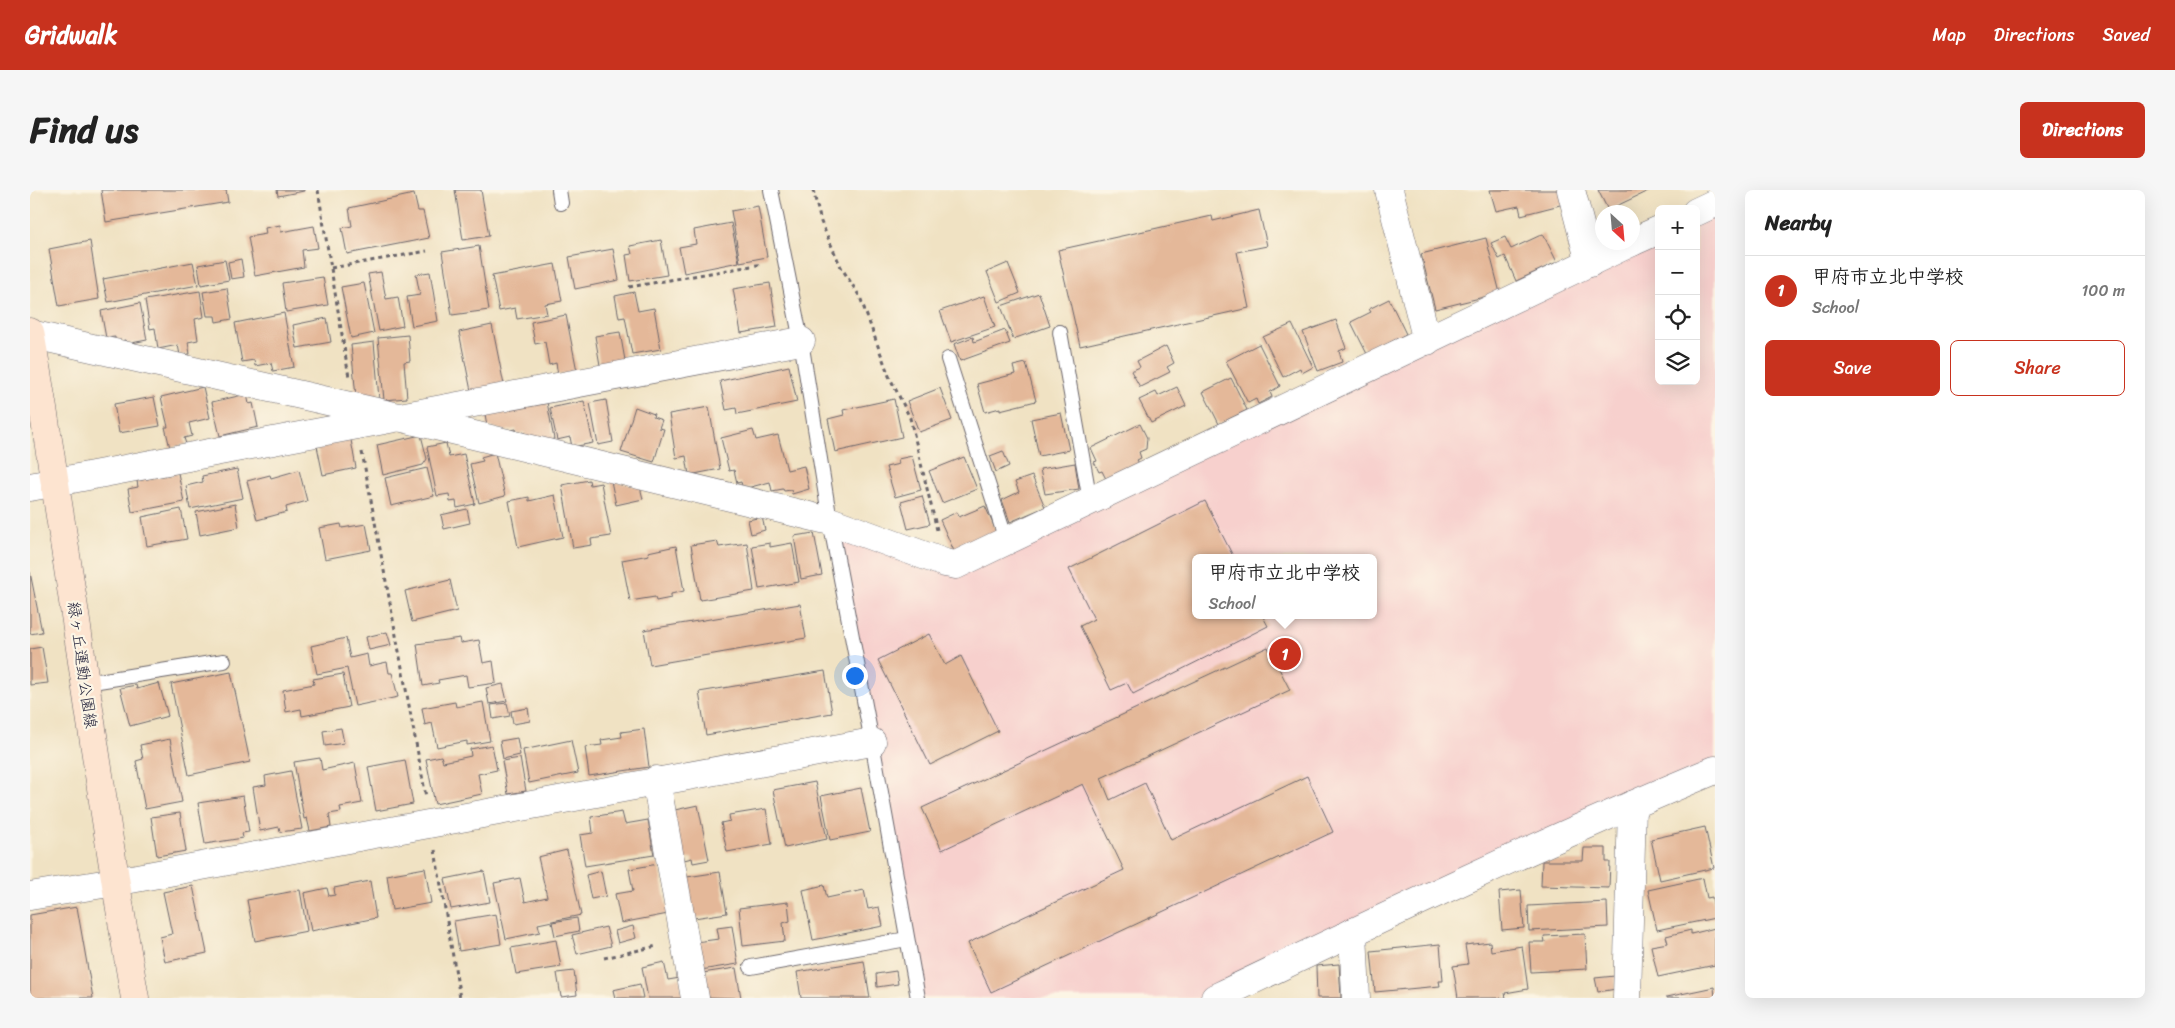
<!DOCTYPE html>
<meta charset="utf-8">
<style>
body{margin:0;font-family:Sriracha,"Klee One",sans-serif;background:#f6f6f6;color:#222}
.controls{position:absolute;right:15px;top:15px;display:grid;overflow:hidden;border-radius:8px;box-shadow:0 5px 20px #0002}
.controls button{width:45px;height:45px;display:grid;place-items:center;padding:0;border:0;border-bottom:1px solid #e0e0e0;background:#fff;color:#222;font:25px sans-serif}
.compass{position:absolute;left:1565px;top:15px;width:45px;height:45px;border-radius:50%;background:#fff;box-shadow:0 5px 20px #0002;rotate:154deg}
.you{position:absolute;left:824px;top:485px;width:18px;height:18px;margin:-12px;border:4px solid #fff;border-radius:50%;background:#1a73e8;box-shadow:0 0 0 8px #1a73e833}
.badge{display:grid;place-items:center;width:32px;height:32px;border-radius:50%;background:#c8321e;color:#fff;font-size:16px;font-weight:700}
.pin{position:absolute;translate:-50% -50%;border:2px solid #fff;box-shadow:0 1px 5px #0006}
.popup{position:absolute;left:1162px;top:364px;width:185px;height:65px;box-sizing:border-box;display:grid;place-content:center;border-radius:8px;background:#fff;filter:drop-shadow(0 1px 4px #0005);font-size:16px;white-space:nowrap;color:#767676}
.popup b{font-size:19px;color:#222}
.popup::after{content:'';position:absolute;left:50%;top:100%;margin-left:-10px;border:10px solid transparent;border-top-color:#fff}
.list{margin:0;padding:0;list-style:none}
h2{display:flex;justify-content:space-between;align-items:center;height:65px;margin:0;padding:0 20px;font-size:21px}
h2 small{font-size:16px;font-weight:400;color:#767676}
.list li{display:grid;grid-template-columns:32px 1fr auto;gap:15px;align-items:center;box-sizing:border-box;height:70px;padding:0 20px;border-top:1px solid #e0e0e0}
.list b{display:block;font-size:19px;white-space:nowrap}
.list p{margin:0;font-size:16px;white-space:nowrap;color:#767676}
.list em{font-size:16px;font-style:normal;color:#767676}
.actions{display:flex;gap:10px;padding:15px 20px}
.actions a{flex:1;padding:11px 0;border:1px solid #c8321e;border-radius:8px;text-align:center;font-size:18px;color:#c8321e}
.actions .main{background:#c8321e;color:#fff}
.icon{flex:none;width:28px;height:28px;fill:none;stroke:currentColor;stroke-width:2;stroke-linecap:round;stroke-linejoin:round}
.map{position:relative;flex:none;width:1685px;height:808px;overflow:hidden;border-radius:8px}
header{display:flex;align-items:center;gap:30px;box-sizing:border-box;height:70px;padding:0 25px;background:#c8321e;color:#fff}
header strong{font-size:24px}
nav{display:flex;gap:28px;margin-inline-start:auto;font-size:18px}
.intro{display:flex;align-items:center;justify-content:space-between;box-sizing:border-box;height:120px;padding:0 30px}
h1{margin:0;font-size:35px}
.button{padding:12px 22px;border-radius:8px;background:#c8321e;color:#fff;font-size:18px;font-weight:700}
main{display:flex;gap:30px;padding:0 30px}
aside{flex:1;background:#fff;border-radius:8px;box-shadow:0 5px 20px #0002}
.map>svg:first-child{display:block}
.built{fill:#f7d0cd;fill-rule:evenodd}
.building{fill:#e4b899}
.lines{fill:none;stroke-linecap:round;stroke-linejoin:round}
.service-casing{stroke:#6a656b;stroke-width:16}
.minor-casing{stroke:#6a656b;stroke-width:29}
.secondary-casing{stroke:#6a656b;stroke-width:29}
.path{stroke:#6a656b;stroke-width:3;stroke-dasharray:4 4;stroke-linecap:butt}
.service{stroke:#fff;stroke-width:14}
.minor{stroke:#fff;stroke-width:28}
.secondary{stroke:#fde4d0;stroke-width:28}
.labels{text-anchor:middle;stroke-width:4.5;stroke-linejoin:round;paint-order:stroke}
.street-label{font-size:16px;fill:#22223b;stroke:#fcf5e5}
</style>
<header>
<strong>Gridwalk</strong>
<nav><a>Map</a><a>Directions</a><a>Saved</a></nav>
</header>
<div class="intro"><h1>Find us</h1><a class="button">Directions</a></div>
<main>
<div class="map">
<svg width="1685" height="808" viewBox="0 0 1685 808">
<rect width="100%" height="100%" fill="#fcf5e5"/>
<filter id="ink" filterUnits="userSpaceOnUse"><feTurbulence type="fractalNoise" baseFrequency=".02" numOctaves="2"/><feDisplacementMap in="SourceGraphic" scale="10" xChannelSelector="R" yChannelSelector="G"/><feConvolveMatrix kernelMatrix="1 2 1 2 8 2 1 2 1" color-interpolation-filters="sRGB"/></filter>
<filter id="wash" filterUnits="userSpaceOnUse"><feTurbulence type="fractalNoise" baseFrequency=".0096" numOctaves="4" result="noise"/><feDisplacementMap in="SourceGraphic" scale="20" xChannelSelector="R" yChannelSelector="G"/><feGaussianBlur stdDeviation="1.12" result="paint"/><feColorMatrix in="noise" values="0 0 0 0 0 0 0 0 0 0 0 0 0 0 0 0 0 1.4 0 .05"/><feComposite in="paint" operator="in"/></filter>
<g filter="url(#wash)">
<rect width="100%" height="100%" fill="#f0e2c3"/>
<path class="built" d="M1685 13V572L1183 808H888L800 331 915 373 1629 39V191H1666V21ZM1166 368H1344V425H1166Z"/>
<g id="blocks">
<g class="building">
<polygon points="71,0 196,0 198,12 76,32"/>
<polygon points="247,0 274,0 274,1 248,6"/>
<polygon points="425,0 451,0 459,46 433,50"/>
<polygon points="1460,0 1530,0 1534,14 1491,25 1489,16 1466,21"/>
<polygon points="1568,0 1620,0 1578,20"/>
<polygon points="384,4 388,21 393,21 399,48 317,64 312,38 322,36 319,18"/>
<polygon points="728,16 737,67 710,72 701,21"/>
<polygon points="1229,20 1237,56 1207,62 1219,118 1050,156 1028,60 1182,26 1183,31"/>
<polygon points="701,33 709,72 654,83 649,57 666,54 664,40"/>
<polygon points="250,35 251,42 284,36 288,58 272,60 274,77 225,86 218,47 236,44 235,38"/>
<polygon points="1513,44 1527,72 1486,91 1475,66 1469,69 1461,53 1475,47 1481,59"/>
<polygon points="1456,48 1470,103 1405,119 1391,64"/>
<polygon points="631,50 637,85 600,91 596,65 602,64 600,56"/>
<polygon points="60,51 69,109 29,116 19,59"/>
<polygon points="449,56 459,120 422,125 412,62"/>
<polygon points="583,59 589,90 545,99 539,67"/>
<polygon points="211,69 214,87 201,89 198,72"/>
<polygon points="195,70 199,90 171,95 168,75"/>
<polygon points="163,72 168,95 78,112 73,89"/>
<polygon points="978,73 990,103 969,112 957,82"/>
<polygon points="525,74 532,111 515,114 517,124 487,129 485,118 469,121 462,86"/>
<polygon points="351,82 356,109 368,107 373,136 349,141 338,84"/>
<polygon points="400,82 408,131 382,136 377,107 390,105 386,84"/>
<polygon points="293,87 298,115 256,122 252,93"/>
<polygon points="334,93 344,143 321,148 311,97"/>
<polygon points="740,93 747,137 711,143 703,99"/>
<polygon points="197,98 202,129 186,132 185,126 177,126 173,102"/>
<polygon points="170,101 174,127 165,129 168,150 158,152 160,164 150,165 148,155 128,159 125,138 120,139 115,110"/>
<polygon points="604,102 608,121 624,118 631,159 602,164 595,127 589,128 585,106"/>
<polygon points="1009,103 1020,136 983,149 971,116"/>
<polygon points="954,106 965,137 921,152 910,121"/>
<polygon points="1359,109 1376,144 1337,164 1321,132 1341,122 1339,119"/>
<polygon points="110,113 117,150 96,154 95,150 85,152 85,147 76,148 71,121"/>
<polygon points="254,123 264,177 243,181 241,173 225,176 224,170 212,172 205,133"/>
<polygon points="536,125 547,181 528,185 526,173 519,175 515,152 505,154 501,132"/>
<polygon points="297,128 301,152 267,158 263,135"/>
<polygon points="1306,130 1316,158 1309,161 1312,172 1288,181 1273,142"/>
<polygon points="1262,134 1283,177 1272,183 1270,178 1253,187 1233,147"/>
<polygon points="462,135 474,195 441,201 429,142"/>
<polygon points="975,140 980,153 930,171 924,154 943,147 944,152"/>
<polygon points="590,142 596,176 571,181 565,146"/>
<polygon points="378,145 380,171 374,172 377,208 354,210 348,148"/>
<polygon points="344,152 349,209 326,207 321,155"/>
<polygon points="1229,154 1250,196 1240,202 1242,207 1228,214 1226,209 1218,213 1196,171"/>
<polygon points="1136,156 1144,173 1137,177 1140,182 1110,197 1101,181 1110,177 1107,171"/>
<polygon points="996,173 1006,211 970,220 970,218 955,222 947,194 985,184 983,176"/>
<polygon points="759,176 767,212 707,224 706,218 696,220 690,191"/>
<polygon points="1201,188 1217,220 1189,234 1173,202"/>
<polygon points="173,197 180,228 159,233 162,246 154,248 156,254 140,258 135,237 138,237 131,207"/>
<polygon points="1147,197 1156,216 1121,233 1109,210 1126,202 1128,206"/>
<polygon points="910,198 922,230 889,242 877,211"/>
<polygon points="217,204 219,214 223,213 228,237 190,246 182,212"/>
<polygon points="124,207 130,236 89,243 84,214"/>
<polygon points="864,209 872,247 805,262 798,229 814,225 813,220"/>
<polygon points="576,210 583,252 568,255 560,213"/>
<polygon points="554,211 563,253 542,257 540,247 527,250 520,218"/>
<polygon points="517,212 524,249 512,251 512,247 502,249 495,246 494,242 487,244 486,239 475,241 457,236 455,224"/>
<polygon points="605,217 624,224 623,227 632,230 629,238 634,239 624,272 591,262"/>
<polygon points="679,217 690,279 659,285 656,266 646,268 639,224"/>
<polygon points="1031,223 1039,260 1009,266 1001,229"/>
<polygon points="1110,234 1117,248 1116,259 1109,262 1111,268 1107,270 1110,275 1077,291 1072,281 1069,282 1064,272 1067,271 1061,258"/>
<polygon points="723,240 726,250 748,245 757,280 774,276 779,299 762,304 761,300 754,301 753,299 742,301 740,292 713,299 711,292 707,293 704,280 699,281 691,248"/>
<polygon points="391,245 397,269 393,275 353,285 347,255"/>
<polygon points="321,250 326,278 293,285 287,256"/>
<polygon points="416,253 419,267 434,264 445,314 427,318 426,311 420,312 419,304 407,306 397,257"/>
<polygon points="973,261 979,276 966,282 960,266"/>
<polygon points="465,263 475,306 449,313 440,274 453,271 451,267"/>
<polygon points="882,266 891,300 865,307 856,277 869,274 868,269"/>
<polygon points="934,267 947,299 912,313 899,281"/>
<polygon points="1045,273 1049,299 1015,304 1010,279"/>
<polygon points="397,278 404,306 361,316 355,288"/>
<polygon points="207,279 213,308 160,319 156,296 173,292 172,286"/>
<polygon points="269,280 277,311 256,317 257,322 227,330 217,291 240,285 241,288"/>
<polygon points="148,283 154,312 102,322 98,299 108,297 107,291"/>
<polygon points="1002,286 1015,317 980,332 972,310 989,302 985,292"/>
<polygon points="559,290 560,295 571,293 581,346 561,349 562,355 543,358 532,295"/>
<polygon points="581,291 610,297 613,309 586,315"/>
<polygon points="525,305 533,347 488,357 479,311 499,307 499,311"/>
<polygon points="892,306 900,334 878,339 871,312"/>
<polygon points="1175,311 1204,368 1166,368 1166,425 1232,425 1238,436 1103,504 1097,493 1081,500 1050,436 1064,429 1039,379"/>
<polygon points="205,314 209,337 170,345 166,322"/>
<polygon points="955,316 967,343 924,361 910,330 927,322 929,327"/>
<polygon points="151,319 157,349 117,356 112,327"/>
<polygon points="437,319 440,333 414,339 411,325"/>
<polygon points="732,327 735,340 721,344 718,330"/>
<polygon points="311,334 312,338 336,334 341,360 295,369 289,338"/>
<polygon points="784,343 792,385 771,389 764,346"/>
<polygon points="687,351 689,357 717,353 724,401 670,410 661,355"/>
<polygon points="740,353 740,357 762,353 769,392 729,399 722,356"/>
<polygon points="646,356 654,401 641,404 641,408 626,411 625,407 600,411 592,370 619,365 618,362"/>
<polygon points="0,382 12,442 0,444"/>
<polygon points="420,390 427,421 382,432 375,401"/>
<polygon points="770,414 776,448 620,475 614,440"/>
<polygon points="357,442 361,455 339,460 336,447"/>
<polygon points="899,444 915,475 931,466 968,541 900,575 848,470"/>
<polygon points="316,448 320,468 337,464 339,476 357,472 359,483 362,483 368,507 325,516 317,478 287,484 281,456"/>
<polygon points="430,448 431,453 449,450 453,473 463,471 466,493 438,497 436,485 408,490 409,493 393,496 387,454"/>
<polygon points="12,457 18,493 0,495 0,459"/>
<polygon points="1238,457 1260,500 1071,588 1080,610 1115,593 1141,650 1277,586 1303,642 961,802 938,753 1094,680 1053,594 912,660 892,618"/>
<polygon points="795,481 802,523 676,545 669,502"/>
<polygon points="201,482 220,572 159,585 141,494"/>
<polygon points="313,484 319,517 272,526 271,519 256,522 253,500 284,494 283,489"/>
<polygon points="129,493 138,526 100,536 90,498 106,495 107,499"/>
<polygon points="473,494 477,511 459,514 456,498"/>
<polygon points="425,512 426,517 453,512 460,551 437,555 437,551 407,557 402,533 395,535 392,518"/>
<polygon points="477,513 480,526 463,529 461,515"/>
<polygon points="498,518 500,531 483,534 481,521"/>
<polygon points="311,538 314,553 295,556 293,541"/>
<polygon points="614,539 619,577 559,586 555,557 572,555 571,550 592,547 591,542"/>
<polygon points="487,548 490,565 473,569 470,551"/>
<polygon points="140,549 152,612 115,619 106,571 113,569 110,555"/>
<polygon points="541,550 548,583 499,593 493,560"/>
<polygon points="462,555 467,580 448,584 452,604 405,614 396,569 411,566 413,572 441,566 440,559"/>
<polygon points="290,568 292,580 325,573 332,613 310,617 311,622 299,624 301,637 280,641 277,628 274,629 264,572"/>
<polygon points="490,568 496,601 478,604 472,571"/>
<polygon points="375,570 383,614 346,621 338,577"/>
<polygon points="261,581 272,639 250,642 249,637 230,641 223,597 236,595 235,586"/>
<polygon points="785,592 797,649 755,658 743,600"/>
<polygon points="831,598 840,642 800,650 791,606"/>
<polygon points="213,606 219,642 212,643 213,648 175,654 168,613"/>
<polygon points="668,615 679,670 663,673 662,668 650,671 640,621"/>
<polygon points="736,619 742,654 697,662 691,633 700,631 699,625"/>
<polygon points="592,622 595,634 618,630 624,665 555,676 550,645 563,643 561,627"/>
<polygon points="150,623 156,661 127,666 121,627"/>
<polygon points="1675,637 1684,678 1630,690 1621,649"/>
<polygon points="1554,658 1576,658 1576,672 1580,672 1579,698 1511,696 1512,671 1553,671"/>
<polygon points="537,660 551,725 508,734 510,742 476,749 464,693 490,688 495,712 517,707 508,667"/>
<polygon points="628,674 638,724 591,733 585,704 603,701 599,679"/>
<polygon points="395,678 401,713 362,720 357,685"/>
<polygon points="454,681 460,712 421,719 415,689"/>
<polygon points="571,681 576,706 561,709 556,685"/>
<polygon points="690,682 697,723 664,728 657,687"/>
<polygon points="1673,688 1677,708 1682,707 1685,728 1627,740 1618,700"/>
<polygon points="340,691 346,728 281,741 274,703 297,698 299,706 305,705 304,698"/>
<polygon points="794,695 797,708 834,700 838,719 849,717 853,736 783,750 773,700"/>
<polygon points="163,696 177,763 135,772 130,747 142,744 133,702"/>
<polygon points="270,700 277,741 225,751 217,710"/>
<polygon points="1491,700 1494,738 1472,740 1469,702"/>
<polygon points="758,712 760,731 753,733 755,751 713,756 709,718"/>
<polygon points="1577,712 1578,737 1499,741 1498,716"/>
<polygon points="47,717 63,808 0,808 0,725"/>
<polygon points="466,724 471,754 429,761 424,731"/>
<polygon points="547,728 549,741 525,746 522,732"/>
<polygon points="603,736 606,748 588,753 585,741"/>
<polygon points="702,736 708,774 671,780 666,752 689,749 687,738"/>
<polygon points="576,737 581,756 547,764 542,745"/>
<polygon points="1685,738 1685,775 1628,787 1621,756 1638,753 1636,746 1661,740 1661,744"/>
<polygon points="1555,744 1557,779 1501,782 1499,752 1515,752 1514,746"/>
<polygon points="526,750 531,777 486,784 481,758"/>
<polygon points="1460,752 1461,761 1492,756 1498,799 1475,803 1476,808 1428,808 1423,776 1438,774 1435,755"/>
<polygon points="1410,754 1413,791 1409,791 1410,796 1345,802 1341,761"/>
<polygon points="834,771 840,808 771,808 767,782"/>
<polygon points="634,772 638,790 650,788 654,808 618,808 612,777"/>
<polygon points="1309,774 1311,808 1287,808 1286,776"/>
<polygon points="706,778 711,808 675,807 672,783"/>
<polygon points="544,781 547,805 531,807 527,783"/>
<polygon points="866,781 868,794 847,797 846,784"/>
<polygon points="1585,786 1586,799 1568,802 1565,788"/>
<polygon points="610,794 613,808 585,808 583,800"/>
<polygon points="1684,797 1685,808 1637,808 1637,807"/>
</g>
</g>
</g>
<g filter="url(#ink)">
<use href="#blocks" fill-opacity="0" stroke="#6a656b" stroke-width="1"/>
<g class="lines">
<g class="service-casing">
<g id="service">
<polyline points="529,0 531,13"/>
<polyline points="741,0 771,151 800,331 842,552 888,808"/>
<polyline points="1030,142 1060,311"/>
<polyline points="918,169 976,350"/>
<polyline points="56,493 194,471"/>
<polyline points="721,777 877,749"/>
</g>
</g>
<g class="minor-casing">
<g id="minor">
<polyline points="1359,0 1397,151"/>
<polyline points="1541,0 1560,73"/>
<polyline points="1666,22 1685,13"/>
<polyline points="1602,52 1629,40"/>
<polyline points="0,144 373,228 800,331 915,373 926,375 1602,52"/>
<polyline points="0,297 771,151"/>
<polyline points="626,590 665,808"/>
<polyline points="0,706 85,692 842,552"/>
<polyline points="1323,742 1326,808"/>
<path d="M1185 808C1350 729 1516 650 1685 580"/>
<polyline points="1597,808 1602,615"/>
</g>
</g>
<g class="secondary-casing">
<path id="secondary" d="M0 142C39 363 66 587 105 808"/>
</g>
<g class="path">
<polyline points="288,0 319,187"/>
<polyline points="783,0 791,32 811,77 830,107 859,186 880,228 907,340"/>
<polyline points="301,78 397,61"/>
<polyline points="599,97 733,74"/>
<polyline points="332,262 396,607"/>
<polyline points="405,660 430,808"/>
<polyline points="574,768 627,756"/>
</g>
<use href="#service" class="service"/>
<use href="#minor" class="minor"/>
<use href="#secondary" class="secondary"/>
</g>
</g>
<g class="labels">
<g class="street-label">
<text transform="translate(53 475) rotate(82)" y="6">緑ヶ丘運動公園線</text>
</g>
</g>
</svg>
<div class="controls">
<button>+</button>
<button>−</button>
<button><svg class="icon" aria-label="locate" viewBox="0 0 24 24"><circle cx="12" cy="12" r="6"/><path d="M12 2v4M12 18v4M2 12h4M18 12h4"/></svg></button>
<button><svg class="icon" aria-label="layers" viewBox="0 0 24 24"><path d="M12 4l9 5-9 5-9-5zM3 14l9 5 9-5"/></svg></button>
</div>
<svg class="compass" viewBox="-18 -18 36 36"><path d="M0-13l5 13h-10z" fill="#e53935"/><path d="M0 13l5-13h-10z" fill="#767676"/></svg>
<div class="you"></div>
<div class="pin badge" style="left:1255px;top:464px">1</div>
<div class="popup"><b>甲府市立北中学校</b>School</div>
</div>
<aside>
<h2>Nearby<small></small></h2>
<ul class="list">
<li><span class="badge">1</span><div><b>甲府市立北中学校</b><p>School</p></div><em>100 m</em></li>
</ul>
<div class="actions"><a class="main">Save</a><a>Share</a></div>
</aside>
</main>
